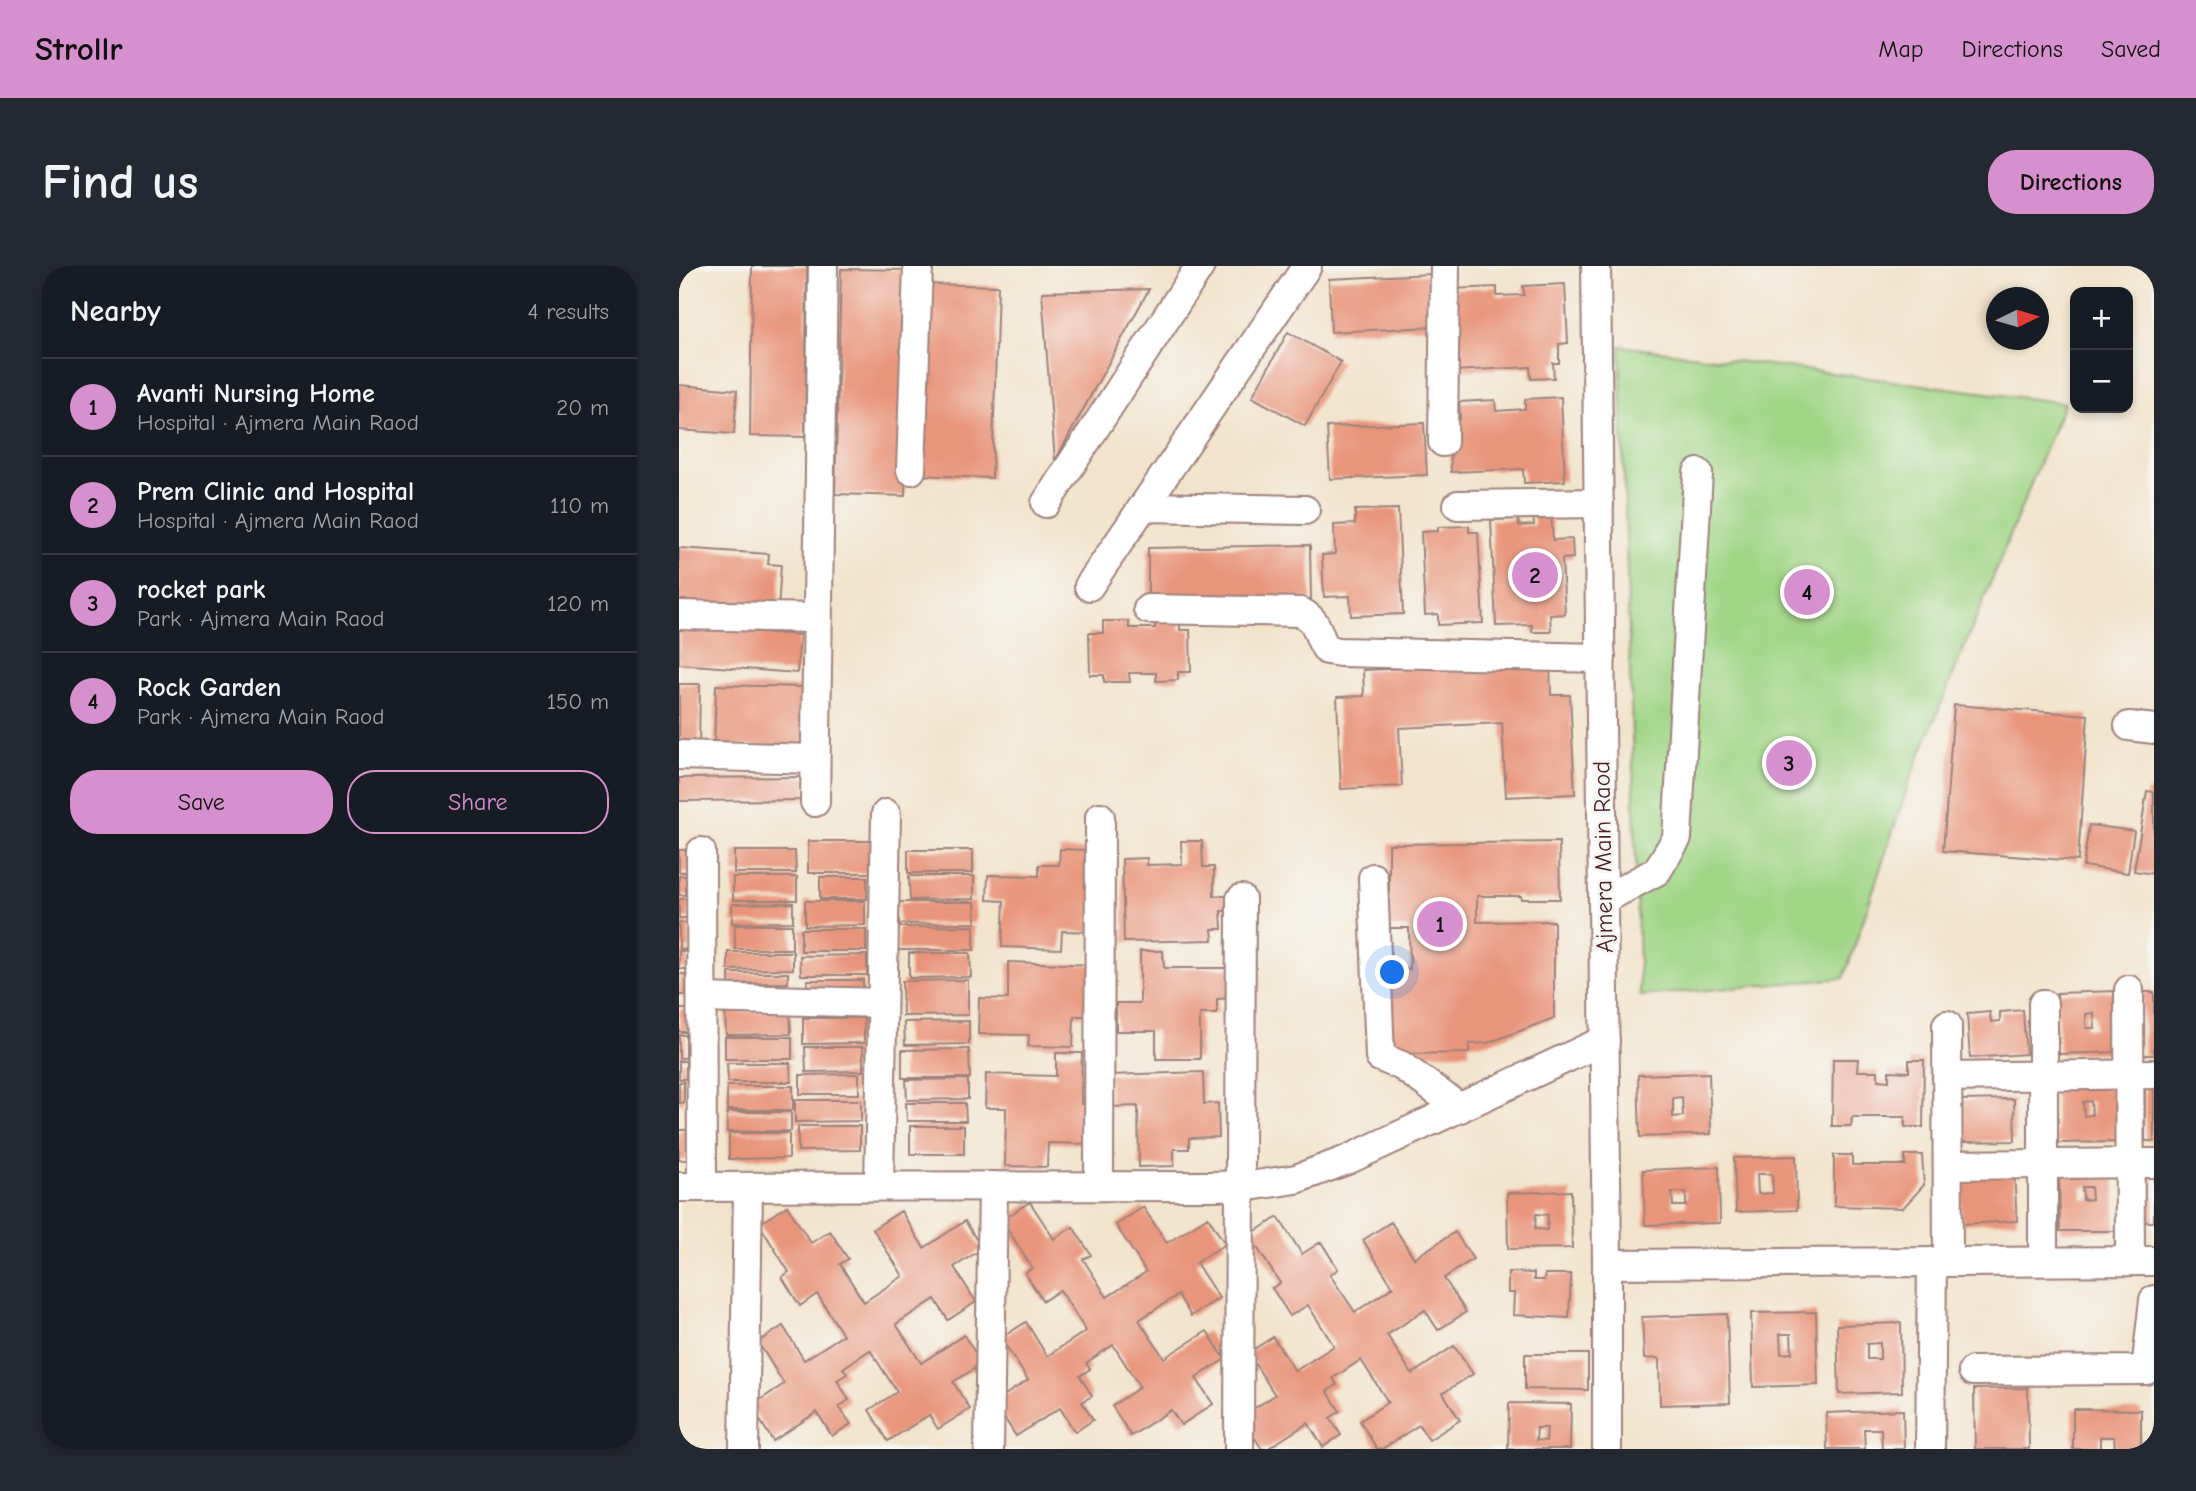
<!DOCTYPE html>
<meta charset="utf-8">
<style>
body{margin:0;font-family:"Comic Neue",sans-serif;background:#242831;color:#f1f3f6}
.controls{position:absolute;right:21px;top:21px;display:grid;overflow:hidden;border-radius:14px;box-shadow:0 4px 10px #0003}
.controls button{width:63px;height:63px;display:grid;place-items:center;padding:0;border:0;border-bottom:2px solid #363941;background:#171b24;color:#f1f3f6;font:35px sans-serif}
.compass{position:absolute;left:1307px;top:21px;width:63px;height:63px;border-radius:50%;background:#171b24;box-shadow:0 4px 10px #0003;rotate:85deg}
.you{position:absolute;left:714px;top:707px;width:24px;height:24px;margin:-18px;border:5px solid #fff;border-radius:50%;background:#1a73e8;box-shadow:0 0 0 10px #1a73e833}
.badge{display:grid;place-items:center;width:46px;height:46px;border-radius:50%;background:#d690ce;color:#111;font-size:23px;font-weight:700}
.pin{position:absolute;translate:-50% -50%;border:4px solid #fff;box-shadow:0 2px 7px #0006}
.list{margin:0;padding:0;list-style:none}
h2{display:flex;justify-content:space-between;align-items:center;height:91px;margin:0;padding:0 28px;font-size:30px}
h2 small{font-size:23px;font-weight:400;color:#9ea1a6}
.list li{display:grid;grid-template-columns:46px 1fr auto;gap:21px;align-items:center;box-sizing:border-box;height:98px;padding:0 28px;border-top:2px solid #363941}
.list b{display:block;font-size:26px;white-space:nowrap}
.list p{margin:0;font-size:23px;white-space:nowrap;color:#9ea1a6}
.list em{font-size:23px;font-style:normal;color:#9ea1a6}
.actions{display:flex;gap:14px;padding:21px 28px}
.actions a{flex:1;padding:16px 0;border:2px solid #d690ce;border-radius:28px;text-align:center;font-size:24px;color:#d690ce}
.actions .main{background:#d690ce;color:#111}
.map{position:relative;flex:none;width:1475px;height:1183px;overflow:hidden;border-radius:28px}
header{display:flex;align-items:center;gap:42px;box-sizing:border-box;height:98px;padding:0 35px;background:#d690ce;color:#111}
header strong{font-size:33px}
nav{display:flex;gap:38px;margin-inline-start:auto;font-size:24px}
.intro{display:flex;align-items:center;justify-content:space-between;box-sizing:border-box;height:168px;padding:0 42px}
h1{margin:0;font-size:49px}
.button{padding:18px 32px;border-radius:28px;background:#d690ce;color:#111;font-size:24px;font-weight:700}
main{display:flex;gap:42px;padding:0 42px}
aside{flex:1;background:#171b24;border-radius:28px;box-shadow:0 4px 10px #0003}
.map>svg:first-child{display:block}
.green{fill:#a2d687;stroke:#767a59;stroke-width:2}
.building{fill:#e9957c;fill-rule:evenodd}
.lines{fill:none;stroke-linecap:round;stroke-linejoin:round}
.minor-casing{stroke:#9e827c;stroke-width:32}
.minor{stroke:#fff;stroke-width:28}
.labels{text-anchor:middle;stroke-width:6;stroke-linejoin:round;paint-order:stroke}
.street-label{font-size:24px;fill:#4a1f2b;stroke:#f6f6f2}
</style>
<header>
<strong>Strollr</strong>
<nav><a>Map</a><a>Directions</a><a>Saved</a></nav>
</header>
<div class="intro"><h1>Find us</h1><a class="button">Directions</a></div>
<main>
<aside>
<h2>Nearby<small>4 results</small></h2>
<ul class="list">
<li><span class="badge">1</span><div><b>Avanti Nursing Home</b><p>Hospital · Ajmera Main Raod</p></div><em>20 m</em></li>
<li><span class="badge">2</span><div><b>Prem Clinic and Hospital</b><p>Hospital · Ajmera Main Raod</p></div><em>110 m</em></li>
<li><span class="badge">3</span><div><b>rocket park</b><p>Park · Ajmera Main Raod</p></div><em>120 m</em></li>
<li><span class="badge">4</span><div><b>Rock Garden</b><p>Park · Ajmera Main Raod</p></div><em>150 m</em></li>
</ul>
<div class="actions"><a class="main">Save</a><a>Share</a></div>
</aside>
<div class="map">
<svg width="1475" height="1183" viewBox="0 0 1475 1183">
<rect width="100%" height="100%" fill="#f6f6f2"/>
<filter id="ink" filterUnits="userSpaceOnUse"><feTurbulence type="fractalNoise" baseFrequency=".0143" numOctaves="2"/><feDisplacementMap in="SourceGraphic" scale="14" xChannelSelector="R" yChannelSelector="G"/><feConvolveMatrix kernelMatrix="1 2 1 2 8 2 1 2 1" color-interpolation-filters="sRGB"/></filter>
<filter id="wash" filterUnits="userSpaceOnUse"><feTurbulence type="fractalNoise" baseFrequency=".00686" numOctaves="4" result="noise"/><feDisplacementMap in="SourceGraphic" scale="28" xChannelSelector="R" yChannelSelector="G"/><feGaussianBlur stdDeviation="1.57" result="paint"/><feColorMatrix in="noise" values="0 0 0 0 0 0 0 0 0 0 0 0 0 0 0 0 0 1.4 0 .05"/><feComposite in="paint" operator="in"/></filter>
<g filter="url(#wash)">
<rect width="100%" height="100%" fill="#f2e4cc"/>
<polygon class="green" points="941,80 1385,137 1230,516 1165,712 961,730"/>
<g id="blocks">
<g class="building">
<polygon points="73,0 128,0 126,171 71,170"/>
<polygon points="162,3 231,4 226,230 156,228"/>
<polygon points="751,8 753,61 652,66 650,13"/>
<polygon points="245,18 319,20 313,212 238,209"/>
<polygon points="886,18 889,77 880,78 880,97 874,97 875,112 852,113 851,101 775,105 772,23 818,21 818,30 845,29 844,20"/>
<polygon points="470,23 376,195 363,26"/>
<polygon points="609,66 662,96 626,160 573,131"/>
<polygon points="0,119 58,124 55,168 0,164"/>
<polygon points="882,131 886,215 845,217 844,203 772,206 770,154 781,153 780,136 816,134 817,145 846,143 846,133"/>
<polygon points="745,157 748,209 651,213 648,161"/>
<polygon points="719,243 724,348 672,350 671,330 645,331 643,289 656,288 655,259 676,258 676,244"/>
<polygon points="872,246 874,274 893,273 894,292 883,293 886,348 871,349 872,366 853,366 853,359 817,360 812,254 839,253 840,260 855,259 854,247"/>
<polygon points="790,260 790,266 799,266 804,357 759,359 759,348 746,349 742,266 759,265 759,261"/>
<polygon points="631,279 632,333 469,336 469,282"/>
<polygon points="0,282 90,288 89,298 102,299 99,343 0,343"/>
<polygon points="476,354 501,354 501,364 511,364 512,406 499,406 499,414 477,415 477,407 450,407 451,416 425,416 425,409 411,409 410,367 424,367 424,355 450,355 450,362 476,362"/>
<polygon points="0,360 121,369 118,407 0,398"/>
<polygon points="871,396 872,429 891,429 896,528 827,531 823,457 720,462 723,520 662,523 658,431 685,430 684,404"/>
<polygon points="0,418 21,418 20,480 0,480"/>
<polygon points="37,419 126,421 125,482 35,479"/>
<polygon points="1275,439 1409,449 1399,595 1264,585"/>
<polygon points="127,511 127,534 0,535 0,512"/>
<polygon points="1468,525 1475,526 1475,608 1455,605"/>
<polygon points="1410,559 1455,565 1449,607 1404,600"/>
<polygon points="129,575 194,575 195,607 129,607"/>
<polygon points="502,575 523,575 524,601 535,601 535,630 558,630 559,645 542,645 543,663 533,663 534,674 445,676 443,593 468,592 468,599 503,598"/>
<polygon points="880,576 881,633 842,633 842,630 798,630 798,656 875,655 875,752 809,777 790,778 790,787 712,788 711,703 731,703 730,662 710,662 710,578"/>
<polygon points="381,583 409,584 416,666 383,665 382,683 323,681 325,635 308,634 309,609 360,610 360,599 380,599"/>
<rect x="0" y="584" width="14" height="22"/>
<rect x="229" y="584" width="65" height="23"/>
<polygon points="55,585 116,585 117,607 55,607"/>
<rect x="0" y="610" width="15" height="19"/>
<polygon points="230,610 295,610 295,633 231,634"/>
<rect x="54" y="611" width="64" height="23"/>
<rect x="141" y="611" width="47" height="22"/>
<rect x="0" y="633" width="10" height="19"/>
<polygon points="126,635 186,635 186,659 126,660"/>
<polygon points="220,636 296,636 297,657 220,658"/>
<polygon points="114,637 114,656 53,657 53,638"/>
<polygon points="0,657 10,657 11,683 0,683"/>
<rect x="56" y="659" width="57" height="24"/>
<polygon points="295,660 295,684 219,684 219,661"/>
<rect x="122" y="663" width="65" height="22"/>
<rect x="0" y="685" width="9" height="18"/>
<polygon points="461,685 484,685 485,702 555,702 555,732 538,733 538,748 521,748 521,793 477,793 477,765 437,765 437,737 461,737"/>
<polygon points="49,686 114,686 114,703 49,704"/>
<polygon points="230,687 291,687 292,711 230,712"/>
<polygon points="188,689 188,709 122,709 121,690"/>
<polygon points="329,696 417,699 415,750 395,750 394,781 349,780 350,769 299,768 300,732 329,733"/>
<polygon points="50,707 109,707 109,717 50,718"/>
<rect x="0" y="708" width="7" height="21"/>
<polygon points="128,714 184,714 184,726 128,728"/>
<polygon points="289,714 289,749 224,750 223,715"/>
<path d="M1439 725 1441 786 1380 788 1378 727ZM1415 747 1416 762H1407V748Z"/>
<polygon points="1463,726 1475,726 1475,789 1465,789"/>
<rect x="0" y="743" width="8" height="23"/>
<polygon points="1344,744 1347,788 1291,792 1288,748 1311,746 1312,756 1321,755 1321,746"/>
<polygon points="111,745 112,768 47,769 46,746"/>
<polygon points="124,752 185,752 185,777 124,778"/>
<polygon points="290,755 290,778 226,779 225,756"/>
<rect x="0" y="769" width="7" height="23"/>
<rect x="46" y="771" width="67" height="22"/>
<polygon points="126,781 184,781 184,805 127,806"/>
<polygon points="290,783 291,812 223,812 223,784"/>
<polygon points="377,787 403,787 402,838 415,838 414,878 369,877 368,901 326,900 327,842 306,842 307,808 377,810"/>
<polygon points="1154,793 1179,793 1178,805 1199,805 1199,814 1210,815 1210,805 1230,806 1230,794 1245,794 1244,861 1226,861 1226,851 1173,851 1172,860 1153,860"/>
<rect x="0" y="795" width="7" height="18"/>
<polygon points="48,797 111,797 112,816 49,816"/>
<polygon points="524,806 525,838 539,837 540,871 510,872 510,883 495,883 495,900 460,901 459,840 431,841 430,809"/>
<path d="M1030 807 1032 868 961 871 959 809ZM1003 831 1004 850 994 851V832Z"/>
<rect x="1466" y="807" width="9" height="68"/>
<polygon points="180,808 180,828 121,828 121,809"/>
<polygon points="289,813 289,833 228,834 227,814"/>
<path d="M1440 814 1441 876 1377 877 1376 816ZM1412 835 1413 849 1405 850 1404 836Z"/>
<rect x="0" y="816" width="5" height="21"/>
<rect x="48" y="820" width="66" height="24"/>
<polygon points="1335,833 1336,875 1280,876 1279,834"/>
<polygon points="116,834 182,834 182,855 116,856"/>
<polygon points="227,837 286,837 287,855 228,855"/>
<polygon points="48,846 112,846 112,865 48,866"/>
<polygon points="119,860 181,860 181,884 119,885"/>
<rect x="231" y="860" width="54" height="28"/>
<rect x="0" y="864" width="9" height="30"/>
<polygon points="50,867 110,867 110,892 50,893"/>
<polygon points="1155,889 1173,889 1173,899 1226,899 1226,889 1243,889 1245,919 1224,942 1155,940"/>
<path d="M1117 890 1118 944 1057 946 1055 892ZM1078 908H1093L1094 927 1079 928Z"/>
<polygon points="1464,895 1475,895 1475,956 1463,956"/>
<path d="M1040 901 1041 957 966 959 964 904ZM993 926H1007V940H994Z"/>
<path d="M1380 905 1436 906V965H1381ZM1403 921H1412L1413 933 1404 934Z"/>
<polygon points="1335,906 1338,955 1283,958 1280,909"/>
<path d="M892 925 893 982 829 983 828 927ZM857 948 869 949 868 964 856 963Z"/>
<polygon points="351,936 375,973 394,961 412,989 404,993 428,1031 467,1006 437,959 464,941 488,977 529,951 546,978 517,997 540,1032 512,1050 499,1029 460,1054 485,1092 528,1065 546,1093 517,1112 534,1138 502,1159 492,1144 452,1170 433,1140 461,1121 434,1079 407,1097 411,1103 401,1110 413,1130 403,1136 414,1154 396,1166 381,1142 337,1170 315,1136 349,1114 322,1072 347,1056 368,1090 407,1065 381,1024 364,1035 346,1007 353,1002 323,954"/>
<polygon points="108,940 132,977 151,965 169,993 161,998 185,1036 224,1010 194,963 222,945 245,982 286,955 303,983 275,1001 297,1036 269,1054 256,1033 217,1058 242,1097 285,1069 303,1098 274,1116 291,1143 259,1163 250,1149 209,1175 190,1144 218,1126 191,1084 164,1102 168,1108 158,1114 170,1134 160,1141 172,1158 153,1170 138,1146 94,1175 72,1140 105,1118 79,1076 104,1060 125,1094 164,1069 138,1028 121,1040 103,1011 110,1006 80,958"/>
<polygon points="599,951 623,988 642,976 659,1003 651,1009 676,1046 714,1021 684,974 712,956 735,992 776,966 794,993 765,1012 787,1046 759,1064 746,1044 708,1069 733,1108 775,1080 794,1108 764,1127 781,1154 750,1174 740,1159 703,1183 698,1183 681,1155 709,1136 682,1094 654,1112 658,1119 648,1125 661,1145 651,1152 662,1169 644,1181 629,1157 588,1183 583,1183 562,1151 596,1129 569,1087 594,1071 616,1105 655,1080 629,1039 611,1050 593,1022 601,1017 570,969"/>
<polygon points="829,1006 855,1007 855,1014 865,1014 866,1008 892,1008 890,1052 834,1049 835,1027 829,1027"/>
<path d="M1137 1046 1139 1119 1074 1121 1072 1047ZM1101 1068H1112L1113 1087 1102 1088Z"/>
<polygon points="1048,1048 1051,1137 981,1139 980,1092 965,1093 963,1051"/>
<path d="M1222 1057 1223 1126 1160 1128 1158 1059ZM1201 1077V1093H1188V1078Z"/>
<polygon points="846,1088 909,1088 909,1124 846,1123"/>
<polygon points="1349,1122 1350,1183 1296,1183 1295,1123"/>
<path d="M830 1137 892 1138 891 1183H829ZM858 1162H868L867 1175 857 1174Z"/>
<polygon points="1394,1143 1462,1144 1462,1183 1436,1183 1435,1171 1421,1171 1421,1183 1394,1183"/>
<polygon points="1224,1144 1225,1183 1203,1183 1202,1163 1185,1163 1186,1183 1148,1183 1147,1147"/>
</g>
</g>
</g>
<g filter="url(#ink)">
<use href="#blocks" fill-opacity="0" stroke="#9e827c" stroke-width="2"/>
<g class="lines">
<g class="minor-casing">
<g id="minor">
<polyline points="917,0 928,998 928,1183"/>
<polyline points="764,176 766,0"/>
<polyline points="232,204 239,0"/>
<polyline points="367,237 521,0"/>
<polyline points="779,239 920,237"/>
<polyline points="465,241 626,244"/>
<polyline points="410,320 628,0"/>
<path d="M469 343 622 346C642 357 636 367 648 384L661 386 922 392"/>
<polyline points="0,349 138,352"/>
<polyline points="1450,460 1475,463"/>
<polyline points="0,489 136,493"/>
<polyline points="136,536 144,0"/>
<polyline points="22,586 23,921"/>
<polyline points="694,612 701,791 723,800 781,842"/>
<polyline points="924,634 978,605 998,572 1019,207"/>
<polyline points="1450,724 1451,995"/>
<polyline points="23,732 203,737"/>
<polyline points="1268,759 1269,996"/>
<polyline points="1268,811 1475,808"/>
<polyline points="1269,899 1475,897"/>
<polyline points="200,920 207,548"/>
<polyline points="420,920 421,551"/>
<polyline points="0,921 532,920 577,919 617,913 668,894 926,774"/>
<polyline points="1364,995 1364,738"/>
<polyline points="928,998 1475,995"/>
<polyline points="1294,1105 1467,1104 1475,1034"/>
<polyline points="65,1183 69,921"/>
<polyline points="310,1183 314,920"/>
<polyline points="560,1183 562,633"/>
<polyline points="1251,1183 1253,996"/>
</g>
</g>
<use href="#minor" class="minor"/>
</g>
</g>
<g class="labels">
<g class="street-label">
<text transform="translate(924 591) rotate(-91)" y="8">Ajmera Main Raod</text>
</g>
</g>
</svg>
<div class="controls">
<button>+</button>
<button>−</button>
</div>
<svg class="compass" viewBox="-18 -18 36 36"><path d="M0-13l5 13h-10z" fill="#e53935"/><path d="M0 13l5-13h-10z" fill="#9ea1a6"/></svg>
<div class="you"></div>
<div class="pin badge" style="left:761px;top:658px">1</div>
<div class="pin badge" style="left:856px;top:309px">2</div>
<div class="pin badge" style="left:1110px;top:497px">3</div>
<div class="pin badge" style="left:1128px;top:326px">4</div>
</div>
</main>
